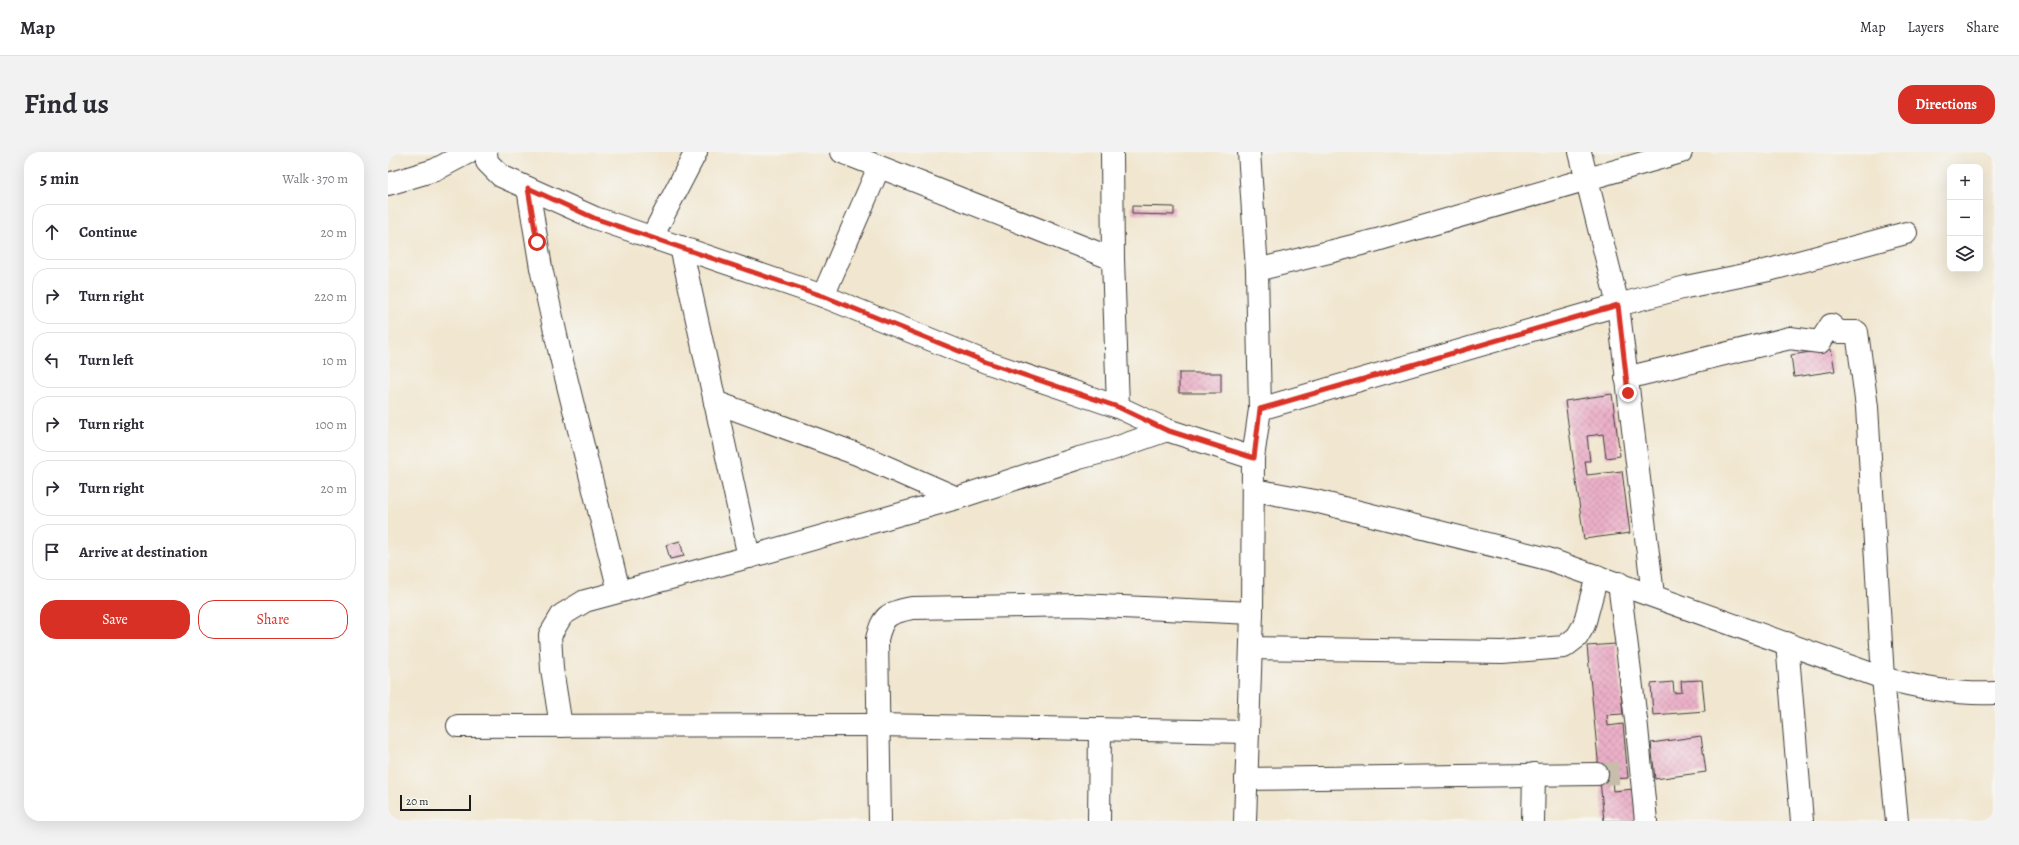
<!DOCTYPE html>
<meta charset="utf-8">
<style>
body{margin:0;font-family:Alegreya,serif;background:#f2f2f3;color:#2b2b33}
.controls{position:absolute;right:12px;top:12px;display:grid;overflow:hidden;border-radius:8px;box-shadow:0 4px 16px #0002}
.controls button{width:36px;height:36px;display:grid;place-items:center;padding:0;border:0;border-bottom:1px solid #e1e1e2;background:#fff;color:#2b2b33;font:20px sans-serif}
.scale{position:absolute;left:12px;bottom:10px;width:71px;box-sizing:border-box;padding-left:4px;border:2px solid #1c1c1c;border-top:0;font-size:11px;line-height:14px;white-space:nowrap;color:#1c1c1c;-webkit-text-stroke:3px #f6f6f2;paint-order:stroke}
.stop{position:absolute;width:12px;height:12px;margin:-9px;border:3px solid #d93025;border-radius:50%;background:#fff}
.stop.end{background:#d93025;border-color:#fff;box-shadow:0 1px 4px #0008}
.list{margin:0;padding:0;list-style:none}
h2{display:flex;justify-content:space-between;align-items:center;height:52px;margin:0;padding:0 16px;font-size:17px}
h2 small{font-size:13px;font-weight:400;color:#7c7c81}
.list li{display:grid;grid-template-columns:26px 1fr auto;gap:12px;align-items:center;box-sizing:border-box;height:56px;margin:0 8px 8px;padding:0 8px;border:1px solid #e1e1e2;border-radius:16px}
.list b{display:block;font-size:15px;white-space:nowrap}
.list em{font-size:13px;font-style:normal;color:#7c7c81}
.actions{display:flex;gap:8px;padding:12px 16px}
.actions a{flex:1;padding:9px 0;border:1px solid #d93025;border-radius:16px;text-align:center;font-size:14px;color:#d93025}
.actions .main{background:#d93025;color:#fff}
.icon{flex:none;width:22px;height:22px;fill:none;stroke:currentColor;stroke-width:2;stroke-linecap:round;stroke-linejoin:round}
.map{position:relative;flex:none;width:1607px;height:669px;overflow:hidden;border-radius:16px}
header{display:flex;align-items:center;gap:24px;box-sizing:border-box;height:56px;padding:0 20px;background:#fff;border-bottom:1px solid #e1e1e2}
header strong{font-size:19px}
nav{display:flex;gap:22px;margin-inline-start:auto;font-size:14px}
.intro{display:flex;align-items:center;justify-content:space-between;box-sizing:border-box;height:96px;padding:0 24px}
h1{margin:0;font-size:28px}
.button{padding:10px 18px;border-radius:16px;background:#d93025;color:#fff;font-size:14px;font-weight:700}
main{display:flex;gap:24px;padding:0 24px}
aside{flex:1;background:#fff;border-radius:16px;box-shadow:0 4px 16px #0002}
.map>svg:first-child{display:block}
.building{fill:url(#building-cross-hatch)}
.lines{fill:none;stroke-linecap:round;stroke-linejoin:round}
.street-tunnel{stroke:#c6beab;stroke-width:22;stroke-dasharray:22 11;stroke-linecap:butt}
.street-casing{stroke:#3c3a37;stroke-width:24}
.street{stroke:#fff;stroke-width:22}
.route{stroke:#d93025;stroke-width:5}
</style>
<header>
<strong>Map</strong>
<nav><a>Map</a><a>Layers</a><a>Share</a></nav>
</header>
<div class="intro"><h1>Find us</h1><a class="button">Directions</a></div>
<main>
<aside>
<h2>5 min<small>Walk · 370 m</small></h2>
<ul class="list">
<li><svg class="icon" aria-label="ahead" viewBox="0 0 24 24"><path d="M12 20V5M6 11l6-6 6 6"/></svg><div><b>Continue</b></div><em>20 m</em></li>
<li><svg class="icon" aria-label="right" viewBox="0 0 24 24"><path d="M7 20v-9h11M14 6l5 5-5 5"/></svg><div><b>Turn right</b></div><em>220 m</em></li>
<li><svg class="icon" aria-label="left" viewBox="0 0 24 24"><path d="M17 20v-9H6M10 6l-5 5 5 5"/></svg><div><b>Turn left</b></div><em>10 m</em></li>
<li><svg class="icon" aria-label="right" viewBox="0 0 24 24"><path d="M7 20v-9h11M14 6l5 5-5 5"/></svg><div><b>Turn right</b></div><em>100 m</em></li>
<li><svg class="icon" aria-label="right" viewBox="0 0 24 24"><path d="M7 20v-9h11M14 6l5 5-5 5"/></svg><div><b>Turn right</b></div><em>20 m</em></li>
<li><svg class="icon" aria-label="arrive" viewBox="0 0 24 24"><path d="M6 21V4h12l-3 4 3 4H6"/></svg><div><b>Arrive at destination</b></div></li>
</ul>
<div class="actions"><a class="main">Save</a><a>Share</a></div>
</aside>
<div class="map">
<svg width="1607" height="669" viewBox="0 0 1607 669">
<defs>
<pattern id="building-cross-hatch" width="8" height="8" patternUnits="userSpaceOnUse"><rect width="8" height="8" fill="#ebb0c8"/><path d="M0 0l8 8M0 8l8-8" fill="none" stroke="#c997ab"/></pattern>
</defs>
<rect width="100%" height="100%" fill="#f6f6f2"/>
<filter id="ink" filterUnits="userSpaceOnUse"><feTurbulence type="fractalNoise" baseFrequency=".025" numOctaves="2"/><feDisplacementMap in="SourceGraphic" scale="8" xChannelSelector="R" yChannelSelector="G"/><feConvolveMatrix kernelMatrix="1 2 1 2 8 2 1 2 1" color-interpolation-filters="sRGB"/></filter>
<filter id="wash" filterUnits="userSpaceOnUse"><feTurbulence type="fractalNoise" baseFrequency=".012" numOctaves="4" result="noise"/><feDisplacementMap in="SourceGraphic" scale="16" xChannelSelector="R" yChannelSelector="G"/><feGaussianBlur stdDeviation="0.9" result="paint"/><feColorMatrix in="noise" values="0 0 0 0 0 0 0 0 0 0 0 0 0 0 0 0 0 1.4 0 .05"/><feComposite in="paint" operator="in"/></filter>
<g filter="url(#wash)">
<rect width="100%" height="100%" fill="#f1e6cf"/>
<g id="blocks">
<g class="building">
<polygon points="744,54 786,55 786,63 744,62"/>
<polygon points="1443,197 1447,219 1406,225 1403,203"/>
<rect x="791" y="221" width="42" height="20"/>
<polygon points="1224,242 1232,304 1218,306 1215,282 1199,284 1202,309 1197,309 1199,323 1234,319 1242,381 1196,387 1177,249"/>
<polygon points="292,389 296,404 282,407 278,393"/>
<polygon points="1228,492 1235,562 1219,563 1220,574 1235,572 1240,626 1224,627 1225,639 1246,637 1249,669 1216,669 1199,494"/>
<polygon points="1314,528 1317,559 1265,563 1263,532 1285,530 1286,541 1294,540 1293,529"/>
<polygon points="1313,584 1318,620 1267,627 1263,591"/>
</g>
</g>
</g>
<g filter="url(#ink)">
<use href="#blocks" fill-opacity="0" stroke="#3c3a37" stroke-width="1"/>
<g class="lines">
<polyline class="street-tunnel" points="1209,622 1243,621"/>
<g class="street-casing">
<g id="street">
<polyline points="98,0 99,10 113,24 207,66 435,144 598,210 730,255 779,278 865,306"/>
<polyline points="454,0 725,107"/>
<polyline points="724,0 725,107 730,255"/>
<polyline points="1192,0 1230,153 1265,443"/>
<polyline points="0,32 47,18 79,1"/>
<polyline points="140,36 153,116 171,197 231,439"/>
<polyline points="264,85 308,0"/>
<polyline points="293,95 361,405"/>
<polyline points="869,118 989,88 1293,0"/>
<polyline points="435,144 491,15"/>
<polyline points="1238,226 1402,186 1432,190 1443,173 1451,180 1469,180 1479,255 1495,526 1509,669"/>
<polyline points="327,250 469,302 569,346"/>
<polyline points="872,257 1230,153 1298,135 1381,118 1518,81"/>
<path d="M866 338 927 349 1160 407 1495 526C1532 536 1569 543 1607 541"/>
<polyline points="1231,431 1249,576 1258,669"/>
<polyline points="1399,491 1414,669"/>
<polyline points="863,496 1114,500 1176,495 1189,485 1196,473 1209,424"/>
<polyline points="70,574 489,573 860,580"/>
<polyline points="173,574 164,517 162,483 174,463 197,449 361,405 569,346 691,306 722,298 779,278"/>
<polyline points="858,627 1209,622"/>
<path d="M492 669 489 487C495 463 500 461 524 456L691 453 864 461"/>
<polyline points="711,669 712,577"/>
<polyline points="857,669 864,461 865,306 872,257 869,118 861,0"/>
<polyline points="1145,669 1146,622"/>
</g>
</g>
<use href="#street" class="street"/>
</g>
</g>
<g class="lines" filter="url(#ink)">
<polyline class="route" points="149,90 140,36 206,66 435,144 598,210 730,255 778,278 866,306 872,257 1230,153 1240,241"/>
</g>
</svg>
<div class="controls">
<button>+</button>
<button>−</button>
<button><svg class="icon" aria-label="layers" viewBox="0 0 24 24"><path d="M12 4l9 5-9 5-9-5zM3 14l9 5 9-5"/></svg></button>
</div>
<div class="scale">20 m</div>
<div class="stop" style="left:149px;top:90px"></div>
<div class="stop end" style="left:1240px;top:241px"></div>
</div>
</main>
